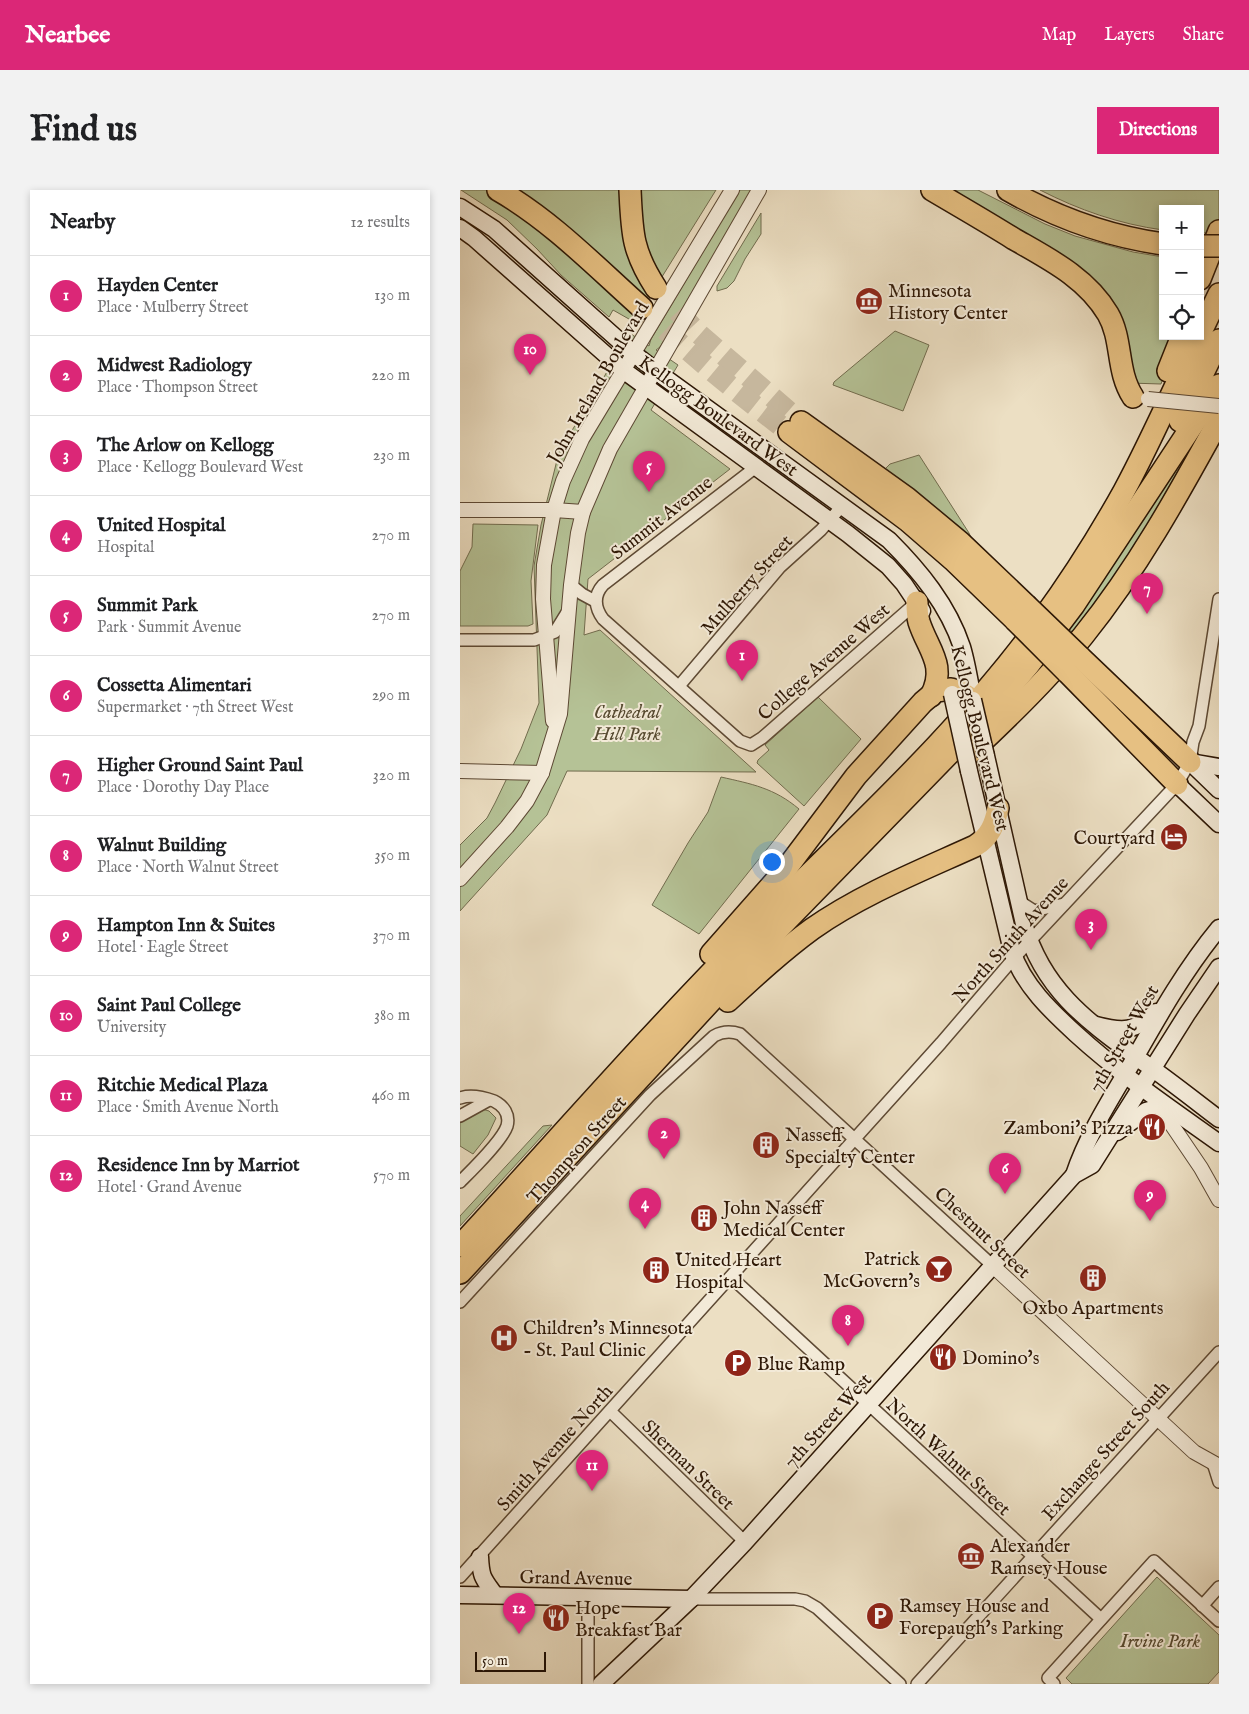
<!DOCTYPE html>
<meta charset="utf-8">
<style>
body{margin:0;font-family:"IM FELL English",serif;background:#f2f2f2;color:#202124}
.controls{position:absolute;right:15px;top:15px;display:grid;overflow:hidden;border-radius:0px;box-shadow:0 2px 8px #0003}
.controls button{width:45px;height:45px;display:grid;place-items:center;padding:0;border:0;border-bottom:1px solid #e0e0e0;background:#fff;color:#202124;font:25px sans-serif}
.scale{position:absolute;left:15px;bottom:12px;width:71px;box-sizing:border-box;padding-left:5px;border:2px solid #2d1705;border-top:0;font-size:14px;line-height:18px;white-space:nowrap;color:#2d1705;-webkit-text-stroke:4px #f3ead8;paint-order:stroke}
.you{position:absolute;left:311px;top:671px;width:18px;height:18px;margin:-12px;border:4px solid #fff;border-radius:50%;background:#1a73e8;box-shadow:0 0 0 8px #1a73e833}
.badge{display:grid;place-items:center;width:32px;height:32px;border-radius:50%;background:#db2777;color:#fff;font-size:16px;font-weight:700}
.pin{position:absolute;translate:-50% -41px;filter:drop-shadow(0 1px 2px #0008)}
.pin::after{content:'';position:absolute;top:26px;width:18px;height:15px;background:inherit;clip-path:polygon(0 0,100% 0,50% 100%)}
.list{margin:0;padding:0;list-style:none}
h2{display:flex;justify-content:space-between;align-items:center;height:65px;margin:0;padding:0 20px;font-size:21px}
h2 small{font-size:16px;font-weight:400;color:#757577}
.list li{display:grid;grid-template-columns:32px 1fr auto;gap:15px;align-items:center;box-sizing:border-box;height:80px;padding:0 20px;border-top:1px solid #e0e0e0}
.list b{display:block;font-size:19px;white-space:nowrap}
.list p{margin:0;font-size:16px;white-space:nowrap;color:#757577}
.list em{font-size:16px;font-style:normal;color:#757577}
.icon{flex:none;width:28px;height:28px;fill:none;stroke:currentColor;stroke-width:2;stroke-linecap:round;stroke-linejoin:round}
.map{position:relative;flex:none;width:759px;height:1494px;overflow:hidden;border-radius:0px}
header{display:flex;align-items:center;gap:30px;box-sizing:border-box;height:70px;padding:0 25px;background:#db2777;color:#fff}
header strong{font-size:24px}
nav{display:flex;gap:28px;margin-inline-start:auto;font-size:18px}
.intro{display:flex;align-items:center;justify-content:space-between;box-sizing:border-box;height:120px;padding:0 30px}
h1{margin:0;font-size:35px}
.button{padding:12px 22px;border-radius:0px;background:#db2777;color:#fff;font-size:18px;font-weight:700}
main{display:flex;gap:30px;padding:0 30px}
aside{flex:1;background:#fff;border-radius:0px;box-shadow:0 2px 8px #0003}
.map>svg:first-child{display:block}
.green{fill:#b5c296;stroke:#716c4e}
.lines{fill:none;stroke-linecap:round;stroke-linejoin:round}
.motorway-tunnel{stroke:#c6b79d;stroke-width:21;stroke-dasharray:21 11;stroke-linecap:butt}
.minor-casing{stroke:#5d4934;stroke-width:14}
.tertiary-casing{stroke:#5d4934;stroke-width:16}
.secondary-casing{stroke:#2d1705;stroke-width:19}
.motorway-casing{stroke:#2d1705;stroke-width:24}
.minor{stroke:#f3ead8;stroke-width:11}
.tertiary{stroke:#f3ead8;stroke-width:14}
.secondary{stroke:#f3ead8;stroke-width:16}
.motorway{stroke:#e6c082;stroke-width:21}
.tertiary-bridge-casing{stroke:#5d4934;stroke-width:16;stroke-linecap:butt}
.secondary-bridge-casing{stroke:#2d1705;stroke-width:19;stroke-linecap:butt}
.motorway-bridge-casing{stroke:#2d1705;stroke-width:24;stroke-linecap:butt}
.tertiary-bridge{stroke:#f3ead8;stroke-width:14}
.secondary-bridge{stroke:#f3ead8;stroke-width:16}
.motorway-bridge{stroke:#e6c082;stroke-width:21}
.labels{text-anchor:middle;stroke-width:4;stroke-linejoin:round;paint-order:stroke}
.poi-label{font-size:19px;fill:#2d1705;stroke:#f3ead8;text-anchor:start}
.street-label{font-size:19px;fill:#2d1705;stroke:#f3ead8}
.park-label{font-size:19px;font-style:italic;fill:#564a30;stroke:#f3ead8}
</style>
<header>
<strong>Nearbee</strong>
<nav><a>Map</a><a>Layers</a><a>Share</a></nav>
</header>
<div class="intro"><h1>Find us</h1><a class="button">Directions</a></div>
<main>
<aside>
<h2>Nearby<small>12 results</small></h2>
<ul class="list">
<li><span class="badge">1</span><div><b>Hayden Center</b><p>Place · Mulberry Street</p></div><em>130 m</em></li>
<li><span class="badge">2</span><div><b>Midwest Radiology</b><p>Place · Thompson Street</p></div><em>220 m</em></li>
<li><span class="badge">3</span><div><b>The Arlow on Kellogg</b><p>Place · Kellogg Boulevard West</p></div><em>230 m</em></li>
<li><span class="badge">4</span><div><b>United Hospital</b><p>Hospital</p></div><em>270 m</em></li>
<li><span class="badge">5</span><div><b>Summit Park</b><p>Park · Summit Avenue</p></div><em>270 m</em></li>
<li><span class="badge">6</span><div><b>Cossetta Alimentari</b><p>Supermarket · 7th Street West</p></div><em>290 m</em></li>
<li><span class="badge">7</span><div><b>Higher Ground Saint Paul</b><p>Place · Dorothy Day Place</p></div><em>320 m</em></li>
<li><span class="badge">8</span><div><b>Walnut Building</b><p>Place · North Walnut Street</p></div><em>350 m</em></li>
<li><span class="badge">9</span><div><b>Hampton Inn &amp; Suites</b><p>Hotel · Eagle Street</p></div><em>370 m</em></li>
<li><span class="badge">10</span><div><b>Saint Paul College</b><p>University</p></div><em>380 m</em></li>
<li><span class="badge">11</span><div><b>Ritchie Medical Plaza</b><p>Place · Smith Avenue North</p></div><em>460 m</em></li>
<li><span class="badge">12</span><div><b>Residence Inn by Marriot</b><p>Hotel · Grand Avenue</p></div><em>570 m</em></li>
</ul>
</aside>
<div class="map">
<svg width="759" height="1494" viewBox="0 0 759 1494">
<rect width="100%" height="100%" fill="#ecdfc3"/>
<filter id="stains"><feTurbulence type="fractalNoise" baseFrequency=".004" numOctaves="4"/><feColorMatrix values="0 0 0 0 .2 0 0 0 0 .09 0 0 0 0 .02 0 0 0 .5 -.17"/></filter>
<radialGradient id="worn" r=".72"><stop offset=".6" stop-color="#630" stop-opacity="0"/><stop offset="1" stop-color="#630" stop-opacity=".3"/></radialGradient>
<g class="green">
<polygon points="1,0 28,0 182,121 176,133 153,120 149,127 101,85 77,59 47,30"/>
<polygon points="52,0 161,0 193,102 186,114"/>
<polygon points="176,0 256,0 200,90 183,59"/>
<polygon points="280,0 292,0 200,157 196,160 218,175 191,220 270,279 128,389 124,445 140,440 296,582 107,581 87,625 0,721 0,655 27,628 35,613 61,559 79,513 74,376 81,335 99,262 143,189 168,142 189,156 191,149"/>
<polygon points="480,0 518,0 585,34 615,46 673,62 703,67 703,146 717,146 701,194 669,193 653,127"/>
<path d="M580 0H759V29L753 43H740V19H703V40C659 34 619 20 580 0Z"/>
<polygon points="301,23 301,44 285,69 274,91 267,98 257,101 257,96"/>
<polygon points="435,141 469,155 443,221 373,195 374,192"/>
<polygon points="740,231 750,232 734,265 616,445 609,439"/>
<polygon points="459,265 509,343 513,352 424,280 430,274"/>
<polygon points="13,334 78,335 71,391 73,434 68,436 0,436 0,381 12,357"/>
<polygon points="358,507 401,549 344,616 297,573 298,570 309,560 305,555"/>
<path d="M261 587C292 594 314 598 339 619L239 744 192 715 228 653 248 622Z"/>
<polygon points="22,919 29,921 36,928 28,945 13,964 0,956 0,933"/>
<polygon points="92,935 0,1036 0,1026 83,936"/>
<polygon points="697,1387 759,1445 759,1482 748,1494 612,1494 606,1488"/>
</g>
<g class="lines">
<g class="motorway-tunnel">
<polyline points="196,98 239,144 341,232"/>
<path d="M182 118C229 163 277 203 329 242"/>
</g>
<g class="minor-casing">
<g id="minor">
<path d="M296 277 143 395C133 406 135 418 143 429L280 551 291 555 302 548 457 412"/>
<polyline points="111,395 122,404 135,411"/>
<polyline points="0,450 74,450 95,442 108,421"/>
<polyline points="219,496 320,377 361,340 382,316"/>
<polyline points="560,712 574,721 604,714"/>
<path d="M0 908C11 904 23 907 34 911 44 916 50 925 47 936 42 951 12 980 0 992"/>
<polyline points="0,926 29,910"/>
<polyline points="271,1087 641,1429"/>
<path d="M0 1112 190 905 254 846C263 841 271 841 280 844L533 1076"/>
<polyline points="150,1221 285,1352"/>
<polyline points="753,1273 759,1292"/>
<polyline points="0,1387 481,853 554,768 717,594 730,572 733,552 739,536 759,409"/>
<polyline points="231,1409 335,1409 345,1411 357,1418 440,1494"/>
<polyline points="742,1416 759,1397"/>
<polyline points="128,1494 128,1407"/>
<polyline points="457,1494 759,1162"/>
<polyline points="594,1494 588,1488 694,1371 759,1431"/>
</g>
</g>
<g class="tertiary-casing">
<g id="tertiary">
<polyline points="0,320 94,320 123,322"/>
<polyline points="93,531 83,409 84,375 94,320 103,291 122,249 272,0"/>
<polyline points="0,581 82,583"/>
<polyline points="0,689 47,637 67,611 82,583 100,524 111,395 118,343 123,322 150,259 299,0"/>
<polyline points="697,913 741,978 759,1010"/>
<polyline points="533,1076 734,1262 759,1276"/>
</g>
</g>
<g class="secondary-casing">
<g id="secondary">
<path d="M0 17 34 39 173 163 204 187 429 350C460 381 488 415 502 457 507 474 510 493 513 510"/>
<polyline points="0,38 14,48 163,180 388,344 428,376 444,394 462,421"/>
<path d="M526 566 564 734C584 802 629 832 683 872 709 890 734 910 759 929"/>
<polyline points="730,572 759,600"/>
<polyline points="730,572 759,577"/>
<path d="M509 581 552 761C563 795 591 821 616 844 661 885 710 918 759 953"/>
<polyline points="717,594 759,634"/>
<path d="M636 835C663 842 675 842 696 822"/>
<polyline points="657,942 686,921 693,919 713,921"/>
<path d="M614 985C628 943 654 904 676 866 701 822 726 778 759 738"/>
<path d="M20 1367C21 1388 23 1388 35 1405"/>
<polyline points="0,1405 231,1409"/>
<polyline points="141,1494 231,1409 285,1352 614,985 632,975 727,824 759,777"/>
</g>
</g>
<g class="motorway-casing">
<g id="motorway">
<path d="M38 0C92 31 136 77 182 118"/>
<path d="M170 0C172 43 172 61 196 98"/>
<path d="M472 0C499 16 527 32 554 49 589 69 627 88 648 124 663 150 656 181 673 207"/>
<path d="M548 0C597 28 647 46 703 54"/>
<polyline points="740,89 759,41"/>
<polyline points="740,144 759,104"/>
<polyline points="708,181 722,146"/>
<polyline points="720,231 759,150"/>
<polyline points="341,232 447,308 500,352 566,415"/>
<polyline points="329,242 448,331 493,370 555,430"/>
<path d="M457 412C457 418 457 425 459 432 468 460 487 475 471 506"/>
<polyline points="620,467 730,572"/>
<polyline points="607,482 717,594"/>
<path d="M509 564C549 527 588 489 623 446 677 379 718 305 759 230"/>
<polyline points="251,764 326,679 396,586 463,512 476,501 491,499 501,502 513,510"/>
<path d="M268 811C295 786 322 761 352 739 402 704 460 681 515 656 530 647 535 634 538 618"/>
<path d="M0 1056C95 953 187 847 286 747 387 644 496 548 581 431 611 390 639 346 664 301 691 251 714 198 739 146"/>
<polyline points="0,1083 298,760 518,534 568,476 614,415 759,195"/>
</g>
</g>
<use href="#minor" class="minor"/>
<use href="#tertiary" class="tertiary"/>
<use href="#secondary" class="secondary"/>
<use href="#motorway" class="motorway"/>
<g class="tertiary-bridge-casing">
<polyline id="tertiary-bridge" points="688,209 759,216"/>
</g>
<g class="secondary-bridge-casing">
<g id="secondary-bridge">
<polyline points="492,504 509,581"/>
<polyline points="513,510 526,566"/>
</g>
</g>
<g class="motorway-bridge-casing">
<g id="motorway-bridge">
<polyline points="742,56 759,56"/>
<polyline points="566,415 620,467"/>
<polyline points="555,430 607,482"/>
</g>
</g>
<use href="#tertiary-bridge" class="tertiary-bridge"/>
<use href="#secondary-bridge" class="secondary-bridge"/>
<use href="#motorway-bridge" class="motorway-bridge"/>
</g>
<defs>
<g id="museum-disc" transform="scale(1.4375)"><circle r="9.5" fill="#8f2418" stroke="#f3ead8"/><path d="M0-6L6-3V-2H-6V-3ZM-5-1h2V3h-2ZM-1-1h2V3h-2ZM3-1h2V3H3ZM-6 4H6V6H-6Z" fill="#fff"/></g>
<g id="hotel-disc" transform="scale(1.4375)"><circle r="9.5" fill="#8f2418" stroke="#f3ead8"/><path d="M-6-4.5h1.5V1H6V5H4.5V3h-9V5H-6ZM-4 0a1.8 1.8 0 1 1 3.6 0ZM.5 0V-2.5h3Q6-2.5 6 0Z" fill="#fff"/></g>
<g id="restaurant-disc" transform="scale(1.4375)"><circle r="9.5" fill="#8f2418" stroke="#f3ead8"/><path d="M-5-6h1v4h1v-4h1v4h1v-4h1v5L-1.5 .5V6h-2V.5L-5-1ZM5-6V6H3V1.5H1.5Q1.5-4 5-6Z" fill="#fff"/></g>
<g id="building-disc" transform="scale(1.4375)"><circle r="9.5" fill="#8f2418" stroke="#f3ead8"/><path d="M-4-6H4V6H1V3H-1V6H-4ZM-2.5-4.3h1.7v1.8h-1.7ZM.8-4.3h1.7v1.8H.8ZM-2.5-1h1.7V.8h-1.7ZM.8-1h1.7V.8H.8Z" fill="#fff"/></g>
<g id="bar-disc" transform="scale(1.4375)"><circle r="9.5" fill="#8f2418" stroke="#f3ead8"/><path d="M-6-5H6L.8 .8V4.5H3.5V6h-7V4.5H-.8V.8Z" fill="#fff"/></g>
<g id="hospital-disc" transform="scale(1.4375)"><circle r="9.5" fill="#8f2418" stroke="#f3ead8"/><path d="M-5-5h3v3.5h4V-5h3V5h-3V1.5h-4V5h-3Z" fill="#fff"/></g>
<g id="parking-disc" transform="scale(1.4375)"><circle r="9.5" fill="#8f2418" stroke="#f3ead8"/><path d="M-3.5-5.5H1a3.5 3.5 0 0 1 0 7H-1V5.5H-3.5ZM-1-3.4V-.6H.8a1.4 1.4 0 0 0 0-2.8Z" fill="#fff"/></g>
</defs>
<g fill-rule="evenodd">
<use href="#museum-disc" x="409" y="111"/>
<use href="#hotel-disc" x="714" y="647"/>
<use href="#restaurant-disc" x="692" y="937"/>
<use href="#building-disc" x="306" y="955"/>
<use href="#building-disc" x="244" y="1028"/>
<use href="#bar-disc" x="479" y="1079"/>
<use href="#building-disc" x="196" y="1080"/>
<use href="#building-disc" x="633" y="1088"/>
<use href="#hospital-disc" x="44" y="1148"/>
<use href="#restaurant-disc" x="483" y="1167"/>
<use href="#parking-disc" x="278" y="1173"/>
<use href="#museum-disc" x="511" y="1366"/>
<use href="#parking-disc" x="420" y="1426"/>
<use href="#restaurant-disc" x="96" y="1428"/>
</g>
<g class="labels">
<g class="poi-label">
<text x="428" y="107">Minnesota<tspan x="428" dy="22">History Center</tspan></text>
<text x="695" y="654" text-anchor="end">Courtyard</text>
<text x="673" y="944" text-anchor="end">Zamboni's Pizza</text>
<text x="325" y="951">Nasseff<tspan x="325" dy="22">Specialty Center</tspan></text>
<text x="263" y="1024">John Nasseff<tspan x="263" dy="22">Medical Center</tspan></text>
<text x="460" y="1075" text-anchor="end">Patrick<tspan x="460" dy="22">McGovern's</tspan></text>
<text x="215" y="1076">United Heart<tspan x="215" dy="22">Hospital</tspan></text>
<text x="633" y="1124" text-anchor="middle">Oxbo Apartments</text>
<text x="63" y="1144">Children's Minnesota<tspan x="63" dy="22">- St. Paul Clinic</tspan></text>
<text x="502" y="1174">Domino's</text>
<text x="297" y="1180">Blue Ramp</text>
<text x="530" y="1362">Alexander<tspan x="530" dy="22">Ramsey House</tspan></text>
<text x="439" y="1422">Ramsey House and<tspan x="439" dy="22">Forepaugh's Parking</tspan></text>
<text x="115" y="1424">Hope<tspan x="115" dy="22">Breakfast Bar</tspan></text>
</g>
<g class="street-label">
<text transform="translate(137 192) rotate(-60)" y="7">John Ireland Boulevard</text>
<text transform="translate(259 225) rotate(36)" y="7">Kellogg Boulevard West</text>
<text transform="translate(201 327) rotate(-38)" y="7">Summit Avenue</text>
<text transform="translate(286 394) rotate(-48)" y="7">Mulberry Street</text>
<text transform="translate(363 471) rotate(-41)" y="7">College Avenue West</text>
<text transform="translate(521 548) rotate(76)" y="7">Kellogg Boulevard West</text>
<text transform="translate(550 749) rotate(-48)" y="7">North Smith Avenue</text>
<text transform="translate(663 848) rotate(-60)" y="7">7th Street West</text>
<text transform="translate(116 959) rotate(-48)" y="7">Thompson Street</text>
<text transform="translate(523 1042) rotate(43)" y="7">Chestnut Street</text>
<text transform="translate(367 1230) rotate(-48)" y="7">7th Street West</text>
<text transform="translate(94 1257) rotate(-48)" y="7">Smith Avenue North</text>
<text transform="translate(645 1260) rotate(-48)" y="7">Exchange Street South</text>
<text transform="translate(489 1266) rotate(43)" y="7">North Walnut Street</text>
<text transform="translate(229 1274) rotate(44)" y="7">Sherman Street</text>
<text transform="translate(116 1387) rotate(1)" y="7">Grand Avenue</text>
</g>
<g class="park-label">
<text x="167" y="528">Cathedral<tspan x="167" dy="22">Hill Park</tspan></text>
<text x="700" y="1457">Irvine Park</text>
</g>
</g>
<rect width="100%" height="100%" filter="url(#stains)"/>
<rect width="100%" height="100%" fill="url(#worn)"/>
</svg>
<div class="controls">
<button>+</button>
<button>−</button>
<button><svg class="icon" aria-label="locate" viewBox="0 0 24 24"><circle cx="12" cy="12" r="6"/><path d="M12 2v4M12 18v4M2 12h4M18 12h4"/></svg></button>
</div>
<div class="scale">50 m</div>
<div class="you"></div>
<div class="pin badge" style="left:282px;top:491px">1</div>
<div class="pin badge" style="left:204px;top:969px">2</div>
<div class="pin badge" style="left:631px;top:760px">3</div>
<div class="pin badge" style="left:185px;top:1039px">4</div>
<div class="pin badge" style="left:189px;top:302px">5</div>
<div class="pin badge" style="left:545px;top:1004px">6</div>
<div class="pin badge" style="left:687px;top:424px">7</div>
<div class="pin badge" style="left:388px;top:1156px">8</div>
<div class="pin badge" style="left:690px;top:1031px">9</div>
<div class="pin badge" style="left:70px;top:185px">10</div>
<div class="pin badge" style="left:132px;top:1301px">11</div>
<div class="pin badge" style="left:59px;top:1444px">12</div>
</div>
</main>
